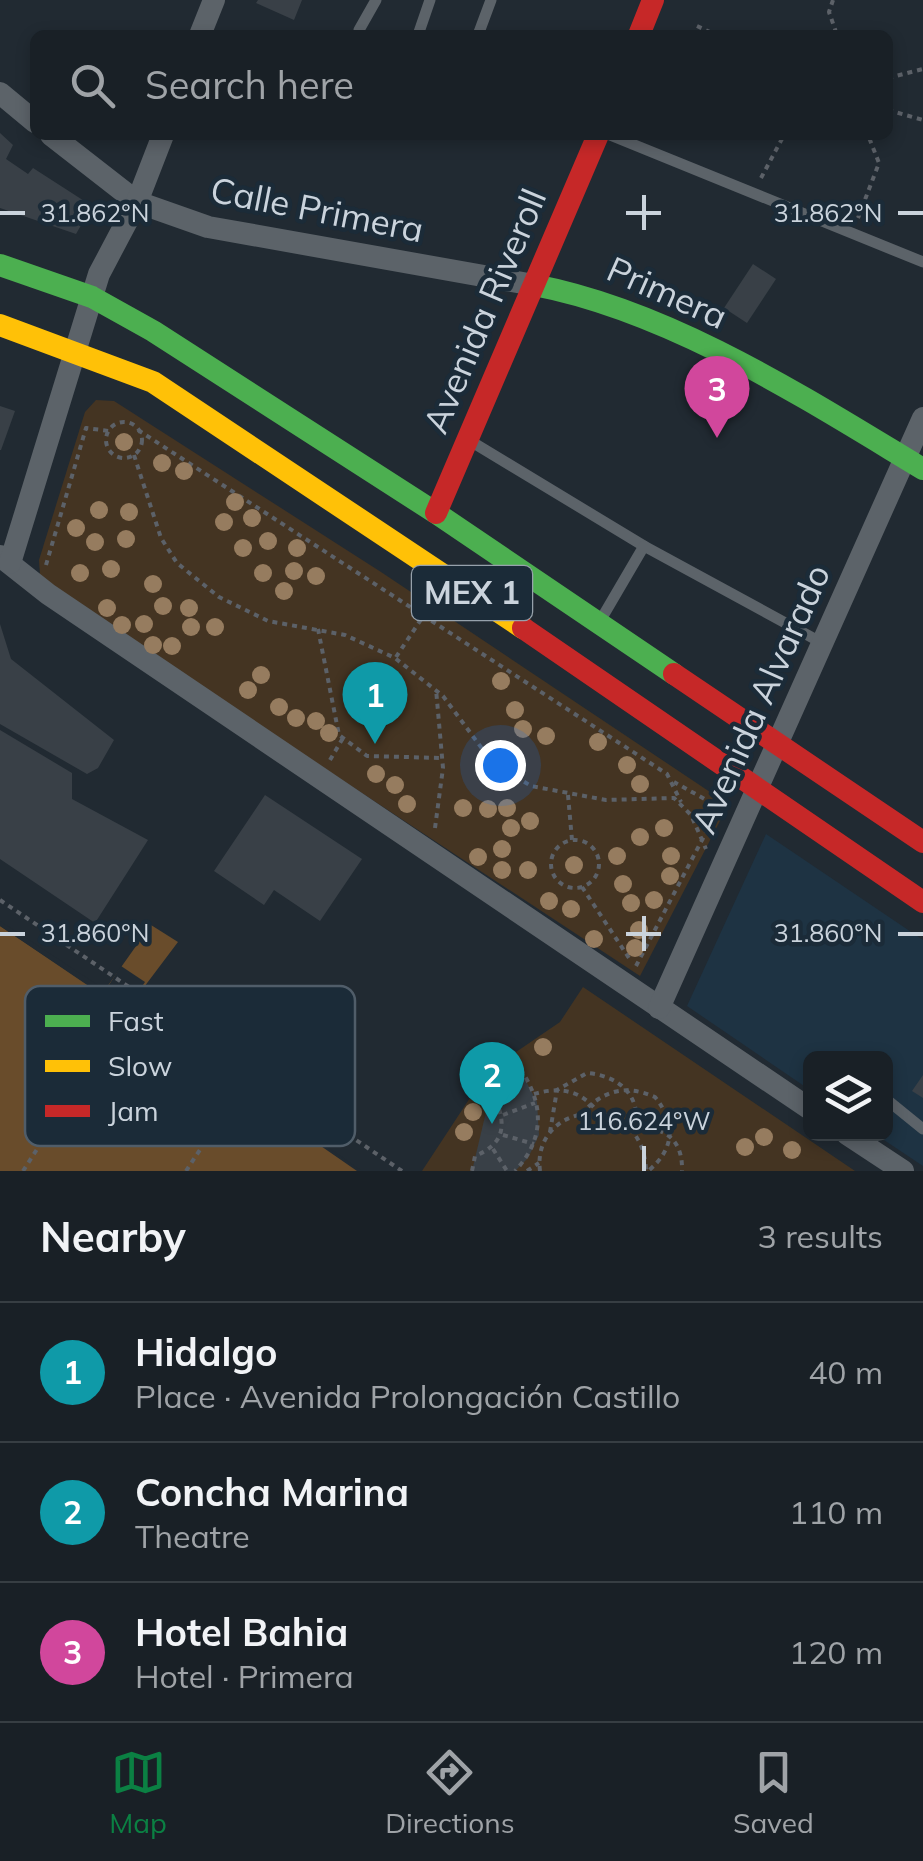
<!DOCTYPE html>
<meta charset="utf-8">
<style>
body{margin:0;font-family:Mulish,sans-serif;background:#22282e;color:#f1f3f6}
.controls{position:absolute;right:30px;bottom:30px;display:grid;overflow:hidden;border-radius:15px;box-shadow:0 5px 15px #0003}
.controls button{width:90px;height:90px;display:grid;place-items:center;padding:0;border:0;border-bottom:2px solid #373e43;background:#192026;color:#f1f3f6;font:50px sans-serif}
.you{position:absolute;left:500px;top:765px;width:35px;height:35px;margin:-25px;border:8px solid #fff;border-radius:50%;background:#1a73e8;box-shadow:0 0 0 15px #1a73e833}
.badge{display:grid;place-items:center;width:65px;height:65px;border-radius:50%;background:#0b8043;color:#fff;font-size:32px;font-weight:700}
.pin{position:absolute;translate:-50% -82px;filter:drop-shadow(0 2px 5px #0008)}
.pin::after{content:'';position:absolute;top:52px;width:35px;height:30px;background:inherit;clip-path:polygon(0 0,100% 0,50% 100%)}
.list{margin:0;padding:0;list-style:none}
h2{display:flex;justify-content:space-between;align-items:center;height:130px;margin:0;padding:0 40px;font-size:42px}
h2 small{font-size:32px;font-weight:400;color:#9fa3a7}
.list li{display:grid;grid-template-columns:65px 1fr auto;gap:30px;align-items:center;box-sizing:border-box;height:140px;padding:0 40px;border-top:2px solid #373e43}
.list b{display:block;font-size:38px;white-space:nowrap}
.list p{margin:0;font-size:32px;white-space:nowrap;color:#9fa3a7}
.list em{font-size:32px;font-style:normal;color:#9fa3a7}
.icon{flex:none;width:55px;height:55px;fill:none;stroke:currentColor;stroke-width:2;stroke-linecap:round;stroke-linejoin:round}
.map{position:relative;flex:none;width:923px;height:1171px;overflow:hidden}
.search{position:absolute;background:#192026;box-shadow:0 5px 15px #0003;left:30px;right:30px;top:30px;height:110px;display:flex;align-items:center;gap:25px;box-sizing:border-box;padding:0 35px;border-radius:15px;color:#9fa3a7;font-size:38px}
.sheet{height:550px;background:#192026}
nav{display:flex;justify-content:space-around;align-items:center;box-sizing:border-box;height:140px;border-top:2px solid #373e43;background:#192026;font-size:28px;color:#9fa3a7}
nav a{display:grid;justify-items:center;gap:5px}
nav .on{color:#0b8043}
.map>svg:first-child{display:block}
.built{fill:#1e3343}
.green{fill:#443422}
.water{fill:#694c2b}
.pier{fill:#212a32}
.building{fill:#394047}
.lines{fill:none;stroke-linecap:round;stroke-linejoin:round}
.path{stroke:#5c6168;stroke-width:4;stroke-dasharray:5 5;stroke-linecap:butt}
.lane{stroke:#5c6369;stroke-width:11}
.street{stroke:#5c6369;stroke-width:22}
.fast{stroke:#4caf50;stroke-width:22}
.slow{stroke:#ffc107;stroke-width:22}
.jam{stroke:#c62828;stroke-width:22}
.tree{fill:#967c5f}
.ticks{fill:none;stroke:#cad3dc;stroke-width:4}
.labels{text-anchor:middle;stroke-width:9;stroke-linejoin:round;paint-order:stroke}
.shield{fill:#1b2b38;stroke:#96a1ab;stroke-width:2.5}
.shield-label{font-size:32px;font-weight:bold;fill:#cad3dc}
.street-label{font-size:35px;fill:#cad3dc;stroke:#1b2b38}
.key{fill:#1b2b38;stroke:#505d69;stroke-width:2.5}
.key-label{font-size:28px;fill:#cad3dc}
.ticks-label{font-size:25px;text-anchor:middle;fill:#cad3dc;stroke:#1b2b38;stroke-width:9;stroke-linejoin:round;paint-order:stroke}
</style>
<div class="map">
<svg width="923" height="1171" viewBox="0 0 923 1171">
<rect width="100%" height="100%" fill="#212a32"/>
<polygon class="built" points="766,834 923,940 923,1166 875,1134 886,1134 886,1058 810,1058 810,1090 687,1006"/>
<g class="green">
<polygon points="96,400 114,401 381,572 713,794 721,805 721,819 640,976 52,589 40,575 39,560 85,412"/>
<polygon points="583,987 855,1171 422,1171 487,1072 560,1022"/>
</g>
<polygon class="water" points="151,925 178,942 126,1011 357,1171 0,1171 0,926 102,994"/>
<polygon class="pier" points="0,921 101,987 107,988 121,966 145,982 131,1003 133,1009 362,1171 0,926"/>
<g class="building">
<polygon points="258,0 302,0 294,20 256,3"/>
<polygon points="0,133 13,145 6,159 28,174 33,168 92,206 76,234 0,208"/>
<polygon points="753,264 776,279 747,323 724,308"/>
<polygon points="0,406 15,411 1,450 0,450"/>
<polygon points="0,624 11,659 114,740 98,768 87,774 0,724"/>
<polygon points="0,730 72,773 72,799 148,840 95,923 0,859"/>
<polygon points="265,795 362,859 320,921 274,890 264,905 214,871"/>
<polygon points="518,1066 537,1102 539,1135 528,1158 515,1171 472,1171 486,1112"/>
<polygon points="923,1075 923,1098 912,1091"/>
</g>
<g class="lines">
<g class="path">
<polyline points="833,0 829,12 837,35"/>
<polyline points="697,26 716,35"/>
<polyline points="888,78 923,69"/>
<polyline points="888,110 923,120"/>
<polyline points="761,178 784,135"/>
<polyline points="858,218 879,163 868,135"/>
<circle cx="124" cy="440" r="18"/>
<polyline points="138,430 667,774 681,802"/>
<polyline points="134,455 161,538 177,563 219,597 268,621 345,635 395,658 443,696 492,762 531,786 606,800 674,798 691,815 706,849"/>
<polyline points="46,565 86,428 109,431"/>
<polyline points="318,629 339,735 367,756 442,758"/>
<polyline points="396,657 424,615"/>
<polyline points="330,760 343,738"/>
<polyline points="568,795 572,840"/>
<polyline points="435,828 443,768 436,689"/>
<circle cx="575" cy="864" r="24"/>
<polyline points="582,887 629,958"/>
<polyline points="0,900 402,1171"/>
<polyline points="636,966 713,819 710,802 674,782"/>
<polyline points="121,1024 256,1118"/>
<polyline points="222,1062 238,1106"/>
<path d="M534 1094C558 1087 579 1089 596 1110"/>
<path d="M581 1114C604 1090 625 1084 655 1097 676 1123 675 1149 648 1171"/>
<polyline points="503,1115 535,1103"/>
<path d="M629 1126C660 1126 683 1135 682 1171"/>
<path d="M550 1132 557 1090 587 1073C621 1076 643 1097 635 1134"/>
<polyline points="503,1135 534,1144"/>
<polyline points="493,1149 507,1171"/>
<polyline points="23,1171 126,1011"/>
<polyline points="186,1171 232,1101"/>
<path d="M472 1171 475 1156C504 1144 507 1126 495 1098L518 1066C544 1101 546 1138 515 1171"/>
<polyline points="527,1171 539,1163"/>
<path d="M540 1171C531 1100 644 1089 646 1171"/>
</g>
<g class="lane">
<polyline points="359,30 376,0"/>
<polyline points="418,35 430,0"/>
<polyline points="478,35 491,0"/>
<polyline points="610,135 923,262"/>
<polyline points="472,442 644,546"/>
<polyline points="603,616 644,546 824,644"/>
<polyline points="886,1099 923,1129"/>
</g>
<g class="street">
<polyline points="200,35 214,0"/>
<polyline points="0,93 35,122"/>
<polyline points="51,135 137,202 208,227 534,285"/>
<polyline points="0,556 48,594 810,1109"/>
<polyline points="10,563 99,274 137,202 163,135"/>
<polyline points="659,1008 923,418"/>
<polyline points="847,1134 903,1171"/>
</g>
<g class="fast">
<polyline points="0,265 92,297 153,331 436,513 674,674"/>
<path d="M534 285C671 311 805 398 923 469"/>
</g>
<polyline class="slow" points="0,325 153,382 523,628"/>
<g class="jam">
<polyline points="639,35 653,0"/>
<polyline points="436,513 598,135"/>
<polyline points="523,628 923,902"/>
<polyline points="674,674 923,842"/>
</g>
</g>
<g class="tree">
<circle cx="124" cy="442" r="9"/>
<circle cx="162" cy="463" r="9"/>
<circle cx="184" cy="471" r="9"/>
<circle cx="235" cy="502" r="9"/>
<circle cx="99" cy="510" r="9"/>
<circle cx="129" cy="512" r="9"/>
<circle cx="252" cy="518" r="9"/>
<circle cx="224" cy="522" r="9"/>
<circle cx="76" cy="528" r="9"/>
<circle cx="126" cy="539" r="9"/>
<circle cx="268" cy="541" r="9"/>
<circle cx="95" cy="542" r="9"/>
<circle cx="243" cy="548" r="9"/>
<circle cx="297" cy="548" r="9"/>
<circle cx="111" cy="569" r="9"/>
<circle cx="294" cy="571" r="9"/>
<circle cx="80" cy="573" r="9"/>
<circle cx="263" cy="573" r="9"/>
<circle cx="316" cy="576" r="9"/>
<circle cx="153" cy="584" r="9"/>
<circle cx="284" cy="591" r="9"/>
<circle cx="163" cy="606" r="9"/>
<circle cx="107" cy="608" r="9"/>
<circle cx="189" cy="608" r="9"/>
<circle cx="144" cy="624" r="9"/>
<circle cx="122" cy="625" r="9"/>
<circle cx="191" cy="627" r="9"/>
<circle cx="215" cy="627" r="9"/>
<circle cx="153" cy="645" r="9"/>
<circle cx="172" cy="646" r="9"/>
<circle cx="261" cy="675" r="9"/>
<circle cx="501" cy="681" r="9"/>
<circle cx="248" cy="690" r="9"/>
<circle cx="279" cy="707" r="9"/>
<circle cx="515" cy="710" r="9"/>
<circle cx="296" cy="718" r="9"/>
<circle cx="316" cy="721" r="9"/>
<circle cx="523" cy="729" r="9"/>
<circle cx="329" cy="733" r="9"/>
<circle cx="546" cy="736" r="9"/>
<circle cx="598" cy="742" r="9"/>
<circle cx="627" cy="765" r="9"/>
<circle cx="376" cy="774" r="9"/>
<circle cx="640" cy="784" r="9"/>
<circle cx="395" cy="785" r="9"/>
<circle cx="407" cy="804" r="9"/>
<circle cx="463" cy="808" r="9"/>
<circle cx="507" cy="808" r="9"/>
<circle cx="488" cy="809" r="9"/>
<circle cx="530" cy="821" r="9"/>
<circle cx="511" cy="828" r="9"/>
<circle cx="664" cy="828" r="9"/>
<circle cx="640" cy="837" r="9"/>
<circle cx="502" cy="849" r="9"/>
<circle cx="617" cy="856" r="9"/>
<circle cx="671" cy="856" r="9"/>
<circle cx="478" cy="857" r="9"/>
<circle cx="574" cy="865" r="9"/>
<circle cx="502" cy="870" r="9"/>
<circle cx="528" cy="870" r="9"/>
<circle cx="670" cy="876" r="9"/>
<circle cx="623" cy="884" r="9"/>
<circle cx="654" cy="900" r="9"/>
<circle cx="549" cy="901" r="9"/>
<circle cx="631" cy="903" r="9"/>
<circle cx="571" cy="909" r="9"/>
<circle cx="639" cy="930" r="9"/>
<circle cx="594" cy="939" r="9"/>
<circle cx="635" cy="948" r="9"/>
<circle cx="543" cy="1047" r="9"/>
<circle cx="492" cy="1087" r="9"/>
<circle cx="473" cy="1112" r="9"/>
<circle cx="464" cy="1132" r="9"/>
<circle cx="764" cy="1137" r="9"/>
<circle cx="745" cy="1147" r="9"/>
<circle cx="792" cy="1150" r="9"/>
</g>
<path class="ticks" d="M644 195V230M0 213H25M626 213H661M898 213H923M644 916V951M0 934H25M626 934H661M898 934H923M644 1146V1171"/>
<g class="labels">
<rect class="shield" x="412" y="566" width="120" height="54" rx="8"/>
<g class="shield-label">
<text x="472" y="604">MEX 1</text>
</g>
<g class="street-label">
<text transform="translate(317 210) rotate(11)" y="12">Calle Primera</text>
<text transform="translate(667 293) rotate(24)" y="12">Primera</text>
<text transform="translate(485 311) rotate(-67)" y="12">Avenida Riveroll</text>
<text transform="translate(761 699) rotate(-66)" y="12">Avenida Alvarado</text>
</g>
</g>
<rect x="25" y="986" width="330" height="160" rx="15" class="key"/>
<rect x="45" y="1015" width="45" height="12" fill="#4caf50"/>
<rect x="45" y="1060" width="45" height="12" fill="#ffc107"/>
<rect x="45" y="1105" width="45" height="12" fill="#c62828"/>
<g class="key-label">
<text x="108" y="1031">Fast</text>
<text x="108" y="1076">Slow</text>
<text x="108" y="1121">Jam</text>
</g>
<g class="ticks-label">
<text x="95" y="222">31.862°N</text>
<text x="828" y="222">31.862°N</text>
<text x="95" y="942">31.860°N</text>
<text x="828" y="942">31.860°N</text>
<text x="644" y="1130">116.624°W</text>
</g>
</svg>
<div class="controls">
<button><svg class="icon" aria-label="layers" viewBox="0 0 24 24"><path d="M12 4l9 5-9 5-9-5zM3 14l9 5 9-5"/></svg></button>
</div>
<div class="you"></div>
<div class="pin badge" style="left:375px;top:744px;background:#0f9aa8">1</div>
<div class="pin badge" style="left:492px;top:1124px;background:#0f9aa8">2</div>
<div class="pin badge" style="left:717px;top:438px;background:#d1479c">3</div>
<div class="search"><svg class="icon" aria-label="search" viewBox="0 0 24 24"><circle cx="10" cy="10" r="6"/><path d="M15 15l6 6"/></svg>Search here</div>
</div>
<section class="sheet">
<h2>Nearby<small>3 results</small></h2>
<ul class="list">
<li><span class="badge" style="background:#0f9aa8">1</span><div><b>Hidalgo</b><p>Place · Avenida Prolongación Castillo</p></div><em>40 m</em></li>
<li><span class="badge" style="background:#0f9aa8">2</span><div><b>Concha Marina</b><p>Theatre</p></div><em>110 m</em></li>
<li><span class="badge" style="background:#d1479c">3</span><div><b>Hotel Bahia</b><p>Hotel · Primera</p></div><em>120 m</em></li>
</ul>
</section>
<nav>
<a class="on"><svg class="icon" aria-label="map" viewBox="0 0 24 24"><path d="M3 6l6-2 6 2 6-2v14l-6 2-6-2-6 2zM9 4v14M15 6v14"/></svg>Map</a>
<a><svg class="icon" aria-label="directions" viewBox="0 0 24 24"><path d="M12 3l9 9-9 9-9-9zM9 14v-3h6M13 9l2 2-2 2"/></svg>Directions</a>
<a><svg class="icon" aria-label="saved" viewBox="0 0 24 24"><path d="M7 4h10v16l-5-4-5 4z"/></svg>Saved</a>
</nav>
